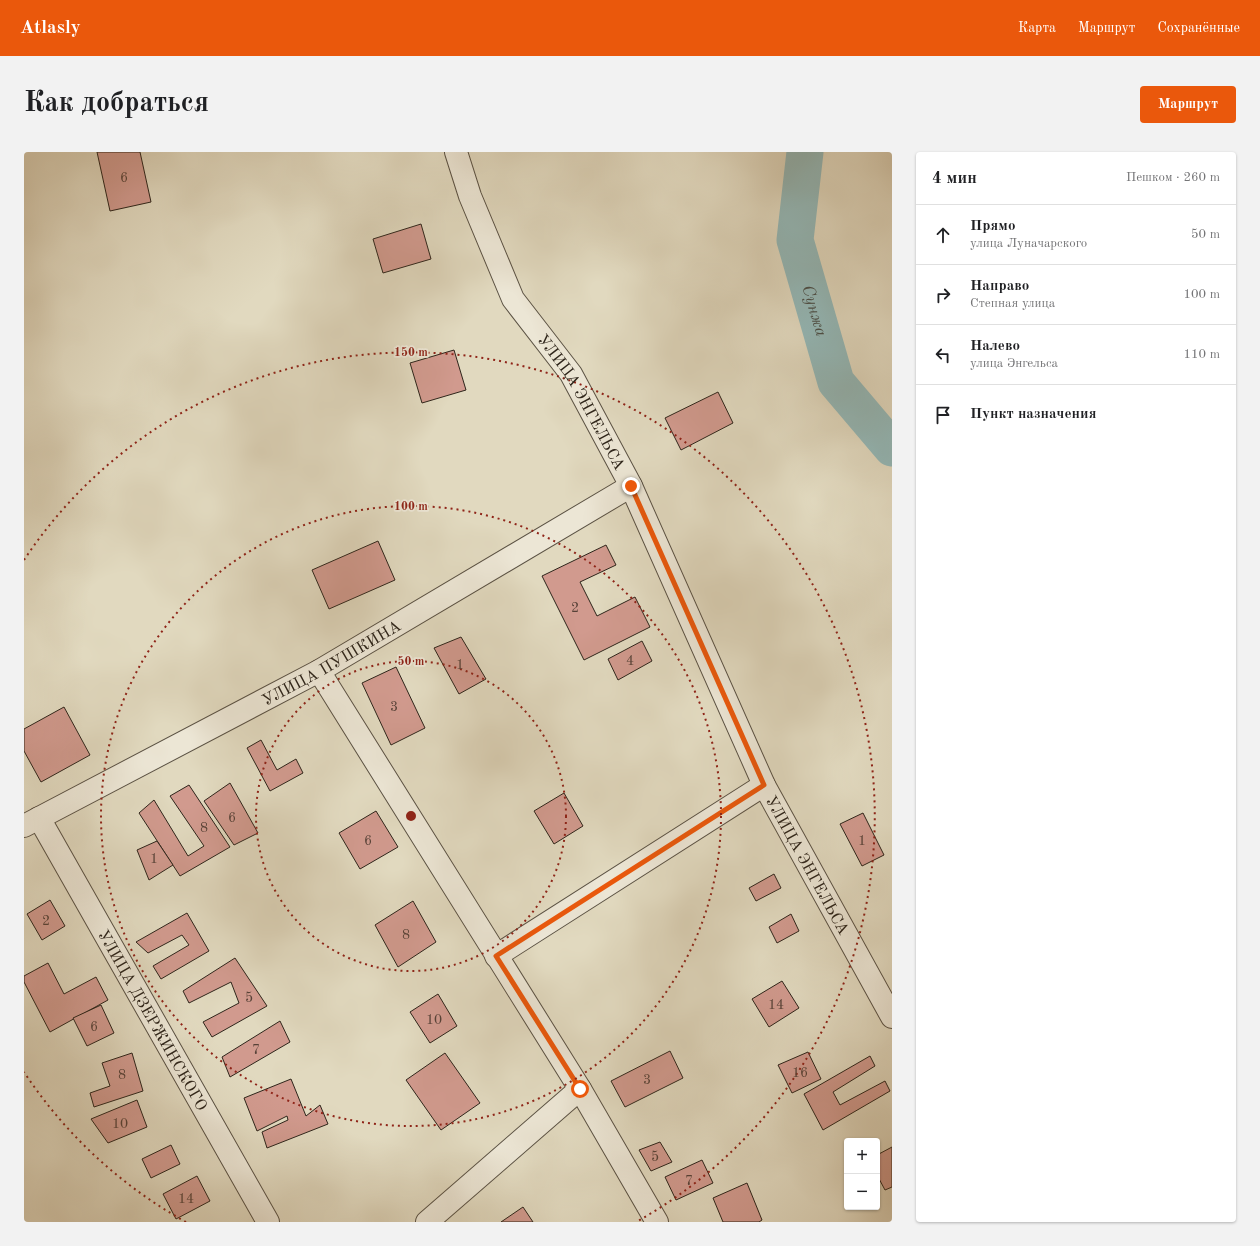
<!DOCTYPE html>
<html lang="ru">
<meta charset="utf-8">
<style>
body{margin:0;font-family:"Old Standard TT",serif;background:#f2f2f2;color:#202124}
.controls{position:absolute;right:12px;bottom:12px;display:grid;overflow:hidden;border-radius:4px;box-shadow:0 1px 3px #0004}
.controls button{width:36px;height:36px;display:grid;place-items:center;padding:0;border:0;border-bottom:1px solid #e0e0e0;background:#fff;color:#202124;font:20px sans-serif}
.stop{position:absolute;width:12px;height:12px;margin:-9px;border:3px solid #ea580c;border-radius:50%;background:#fff}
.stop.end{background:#ea580c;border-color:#fff;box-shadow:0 1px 4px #0008}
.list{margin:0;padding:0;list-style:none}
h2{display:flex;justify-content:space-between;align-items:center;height:52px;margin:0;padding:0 16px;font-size:17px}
h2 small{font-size:13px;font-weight:400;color:#757577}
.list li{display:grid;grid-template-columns:26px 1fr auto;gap:12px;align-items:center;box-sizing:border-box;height:60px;padding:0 16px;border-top:1px solid #e0e0e0}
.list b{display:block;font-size:15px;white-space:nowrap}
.list p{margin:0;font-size:13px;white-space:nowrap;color:#757577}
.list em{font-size:13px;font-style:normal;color:#757577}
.icon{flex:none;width:22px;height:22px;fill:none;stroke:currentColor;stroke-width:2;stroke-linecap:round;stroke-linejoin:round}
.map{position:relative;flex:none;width:868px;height:1070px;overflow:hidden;border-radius:4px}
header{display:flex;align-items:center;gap:24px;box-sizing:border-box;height:56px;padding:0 20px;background:#ea580c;color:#fff}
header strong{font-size:19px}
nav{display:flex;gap:22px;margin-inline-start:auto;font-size:14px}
.intro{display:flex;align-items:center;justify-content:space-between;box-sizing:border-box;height:96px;padding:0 24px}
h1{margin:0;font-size:28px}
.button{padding:10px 18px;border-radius:4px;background:#ea580c;color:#fff;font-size:14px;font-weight:700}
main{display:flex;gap:24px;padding:0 24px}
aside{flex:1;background:#fff;border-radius:4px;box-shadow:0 1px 3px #0004}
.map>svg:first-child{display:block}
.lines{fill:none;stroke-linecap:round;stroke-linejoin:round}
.river{stroke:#95b9b8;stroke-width:37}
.building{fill:#d19a8e;stroke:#2e251b}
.minor-casing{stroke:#5b5244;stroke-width:24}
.minor{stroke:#ece6d5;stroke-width:22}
.route{stroke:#ea580c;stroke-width:5}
.ring{fill:none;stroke:#8f2418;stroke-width:2;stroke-dasharray:2 4}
.labels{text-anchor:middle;stroke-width:3.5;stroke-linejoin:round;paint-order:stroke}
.number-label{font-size:14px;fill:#574238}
.street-label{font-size:16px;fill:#2e251b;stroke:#ece6d5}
.water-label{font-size:17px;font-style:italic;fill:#4d514a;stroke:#ece6d5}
.centre{fill:#8f2418;stroke:#ece6d5;stroke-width:2}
.ring-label{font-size:12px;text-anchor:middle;font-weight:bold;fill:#8f2418;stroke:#ece6d5;stroke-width:3.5;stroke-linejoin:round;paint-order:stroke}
</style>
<header>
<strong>Atlasly</strong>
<nav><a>Карта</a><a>Маршрут</a><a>Сохранённые</a></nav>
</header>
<div class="intro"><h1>Как добраться</h1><a class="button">Маршрут</a></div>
<main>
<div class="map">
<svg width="868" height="1070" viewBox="0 0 868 1070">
<rect width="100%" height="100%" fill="#e1d9bf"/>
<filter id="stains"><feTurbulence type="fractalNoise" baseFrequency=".005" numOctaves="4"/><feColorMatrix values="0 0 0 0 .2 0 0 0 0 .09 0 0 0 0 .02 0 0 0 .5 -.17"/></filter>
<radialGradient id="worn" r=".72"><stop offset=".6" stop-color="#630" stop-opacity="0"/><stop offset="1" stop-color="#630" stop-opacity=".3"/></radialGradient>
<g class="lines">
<path class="river" id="s1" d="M781 0 771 88 812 230 868 296"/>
</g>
<g class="building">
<polygon points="73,0 116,0 127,50 86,59"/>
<polygon points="397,72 407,107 359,121 349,87"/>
<polygon points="430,198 442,238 398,251 386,211"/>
<polygon points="694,240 709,271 657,298 641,266"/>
<polygon points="354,389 371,428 305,457 288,418"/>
<polygon points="582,393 592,413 556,430 573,464 611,445 626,475 560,508 518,424"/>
<polygon points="437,485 462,527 435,542 410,496"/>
<polygon points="618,489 628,509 594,528 584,507"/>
<polygon points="372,515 401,576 367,593 338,531"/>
<polygon points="40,555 66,603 17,630 0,599 0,577"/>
<polygon points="237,588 253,618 272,607 279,621 246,639 223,596"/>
<polygon points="206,631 234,681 210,693 180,649"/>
<polygon points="165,633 206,695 156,724 115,661 130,648 164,704 180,694 146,644"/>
<polygon points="540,641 559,674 530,692 510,659"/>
<polygon points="352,659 374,695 336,717 315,681"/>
<polygon points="839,661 860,703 838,714 816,672"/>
<polygon points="133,689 149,713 125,728 113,698"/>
<polygon points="750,722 757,736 732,749 725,736"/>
<polygon points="26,748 41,774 18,788 3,762"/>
<polygon points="389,749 412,790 374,815 351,773"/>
<polygon points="163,761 185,799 137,827 129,814 165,793 158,783 124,801 112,790"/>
<polygon points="767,762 775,779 753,791 745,775"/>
<polygon points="211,806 243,854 188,885 179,870 215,851 207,830 165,851 159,839"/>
<polygon points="24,811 40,842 72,825 84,848 26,880 0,830 0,824"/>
<polygon points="758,829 775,856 745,875 728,847"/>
<polygon points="414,842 433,874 406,891 386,860"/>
<polygon points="77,853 90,881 63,894 49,866"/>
<polygon points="256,869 266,890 206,925 198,905"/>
<polygon points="646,899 659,926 601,955 587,929"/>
<polygon points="784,900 797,927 768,941 754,913"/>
<polygon points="108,901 119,939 70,955 66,941 86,934 78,911"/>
<polygon points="421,901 456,951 417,978 382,928"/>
<polygon points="846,904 851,914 809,940 816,953 861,929 866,939 799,978 780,942"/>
<polygon points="267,927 282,964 296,953 304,972 243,996 238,980 264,968 263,964 233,979 220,946"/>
<polygon points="113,948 123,975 84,991 67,967"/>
<polygon points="636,990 648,1010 627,1019 615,998"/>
<polygon points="147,993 156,1012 127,1026 118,1007"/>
<polygon points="868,995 868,1035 861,1038 853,1023 853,1003"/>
<polygon points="678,1008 689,1031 652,1048 641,1025"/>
<polygon points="173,1024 186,1049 152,1067 139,1042"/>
<polygon points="723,1031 738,1068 735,1070 699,1070 689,1046"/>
<polygon points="499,1055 509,1070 477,1070"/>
</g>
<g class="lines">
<g class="minor-casing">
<g id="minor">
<path id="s2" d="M432 0 446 44 489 147 547 222 607 334 740 633 868 865"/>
<polyline points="295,519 556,937 633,1070"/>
<path id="s3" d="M15 666 244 1070"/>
<path id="s4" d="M0 674 295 519 607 334"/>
<polyline points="472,804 740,633"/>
<polyline points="403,1070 556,937"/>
</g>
</g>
<use href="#minor" class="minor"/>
</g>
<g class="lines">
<polyline class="route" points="556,937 472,804 740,633 607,334"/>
</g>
<g class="ring">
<circle cx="387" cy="664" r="155"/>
<circle cx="387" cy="664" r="310"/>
<path d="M162 1070A464 464 0 0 1 0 920M0 408A464 464 0 1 1 612 1070"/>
</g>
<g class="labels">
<g class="number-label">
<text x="100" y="30">6</text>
<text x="551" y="460">2</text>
<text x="606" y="513">4</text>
<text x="436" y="517">1</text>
<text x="370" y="559">3</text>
<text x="208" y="670">6</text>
<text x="180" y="680">8</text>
<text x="344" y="693">6</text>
<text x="838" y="693">1</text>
<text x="130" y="711">1</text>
<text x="22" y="773">2</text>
<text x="382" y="787">8</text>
<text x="225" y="850">5</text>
<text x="752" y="857">14</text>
<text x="410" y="872">10</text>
<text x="70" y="879">6</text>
<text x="232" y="902">7</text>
<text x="776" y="925">16</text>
<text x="98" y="927">8</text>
<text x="623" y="932">3</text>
<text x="96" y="976">10</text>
<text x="631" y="1009">5</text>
<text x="665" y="1033">7</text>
<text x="162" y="1051">14</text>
</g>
<g class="street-label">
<text dy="6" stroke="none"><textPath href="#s2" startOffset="282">УЛИЦА ЭНГЕЛЬСА</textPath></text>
<text dy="6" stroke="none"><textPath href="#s4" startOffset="348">УЛИЦА ПУШКИНА</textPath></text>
<text dy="6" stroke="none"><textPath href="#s2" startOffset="798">УЛИЦА ЭНГЕЛЬСА</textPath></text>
<text dy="6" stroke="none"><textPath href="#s3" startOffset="232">УЛИЦА ДЗЕРЖИНСКОГО</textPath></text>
</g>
<g class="water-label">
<text dy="6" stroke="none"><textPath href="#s1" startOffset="162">Сунжа</textPath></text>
</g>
</g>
<circle cx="387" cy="664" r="6" class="centre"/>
<g class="ring-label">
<text x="387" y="204">150 m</text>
<text x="387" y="358">100 m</text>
<text x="387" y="513">50 m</text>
</g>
<rect width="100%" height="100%" filter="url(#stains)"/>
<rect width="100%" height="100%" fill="url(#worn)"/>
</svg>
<div class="controls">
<button>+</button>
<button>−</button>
</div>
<div class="stop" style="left:556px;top:937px"></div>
<div class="stop end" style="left:607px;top:334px"></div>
</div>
<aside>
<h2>4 мин<small>Пешком · 260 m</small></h2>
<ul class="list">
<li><svg class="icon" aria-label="ahead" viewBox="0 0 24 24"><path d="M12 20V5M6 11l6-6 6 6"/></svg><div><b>Прямо</b><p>улица Луначарского</p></div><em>50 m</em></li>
<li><svg class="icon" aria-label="right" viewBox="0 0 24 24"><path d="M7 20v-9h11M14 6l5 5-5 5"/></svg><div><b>Направо</b><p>Степная улица</p></div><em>100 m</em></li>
<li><svg class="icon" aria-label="left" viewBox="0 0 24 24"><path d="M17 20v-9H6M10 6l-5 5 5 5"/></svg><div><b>Налево</b><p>улица Энгельса</p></div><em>110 m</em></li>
<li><svg class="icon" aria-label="arrive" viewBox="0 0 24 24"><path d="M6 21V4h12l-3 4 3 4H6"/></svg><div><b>Пункт назначения</b></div></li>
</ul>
</aside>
</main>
